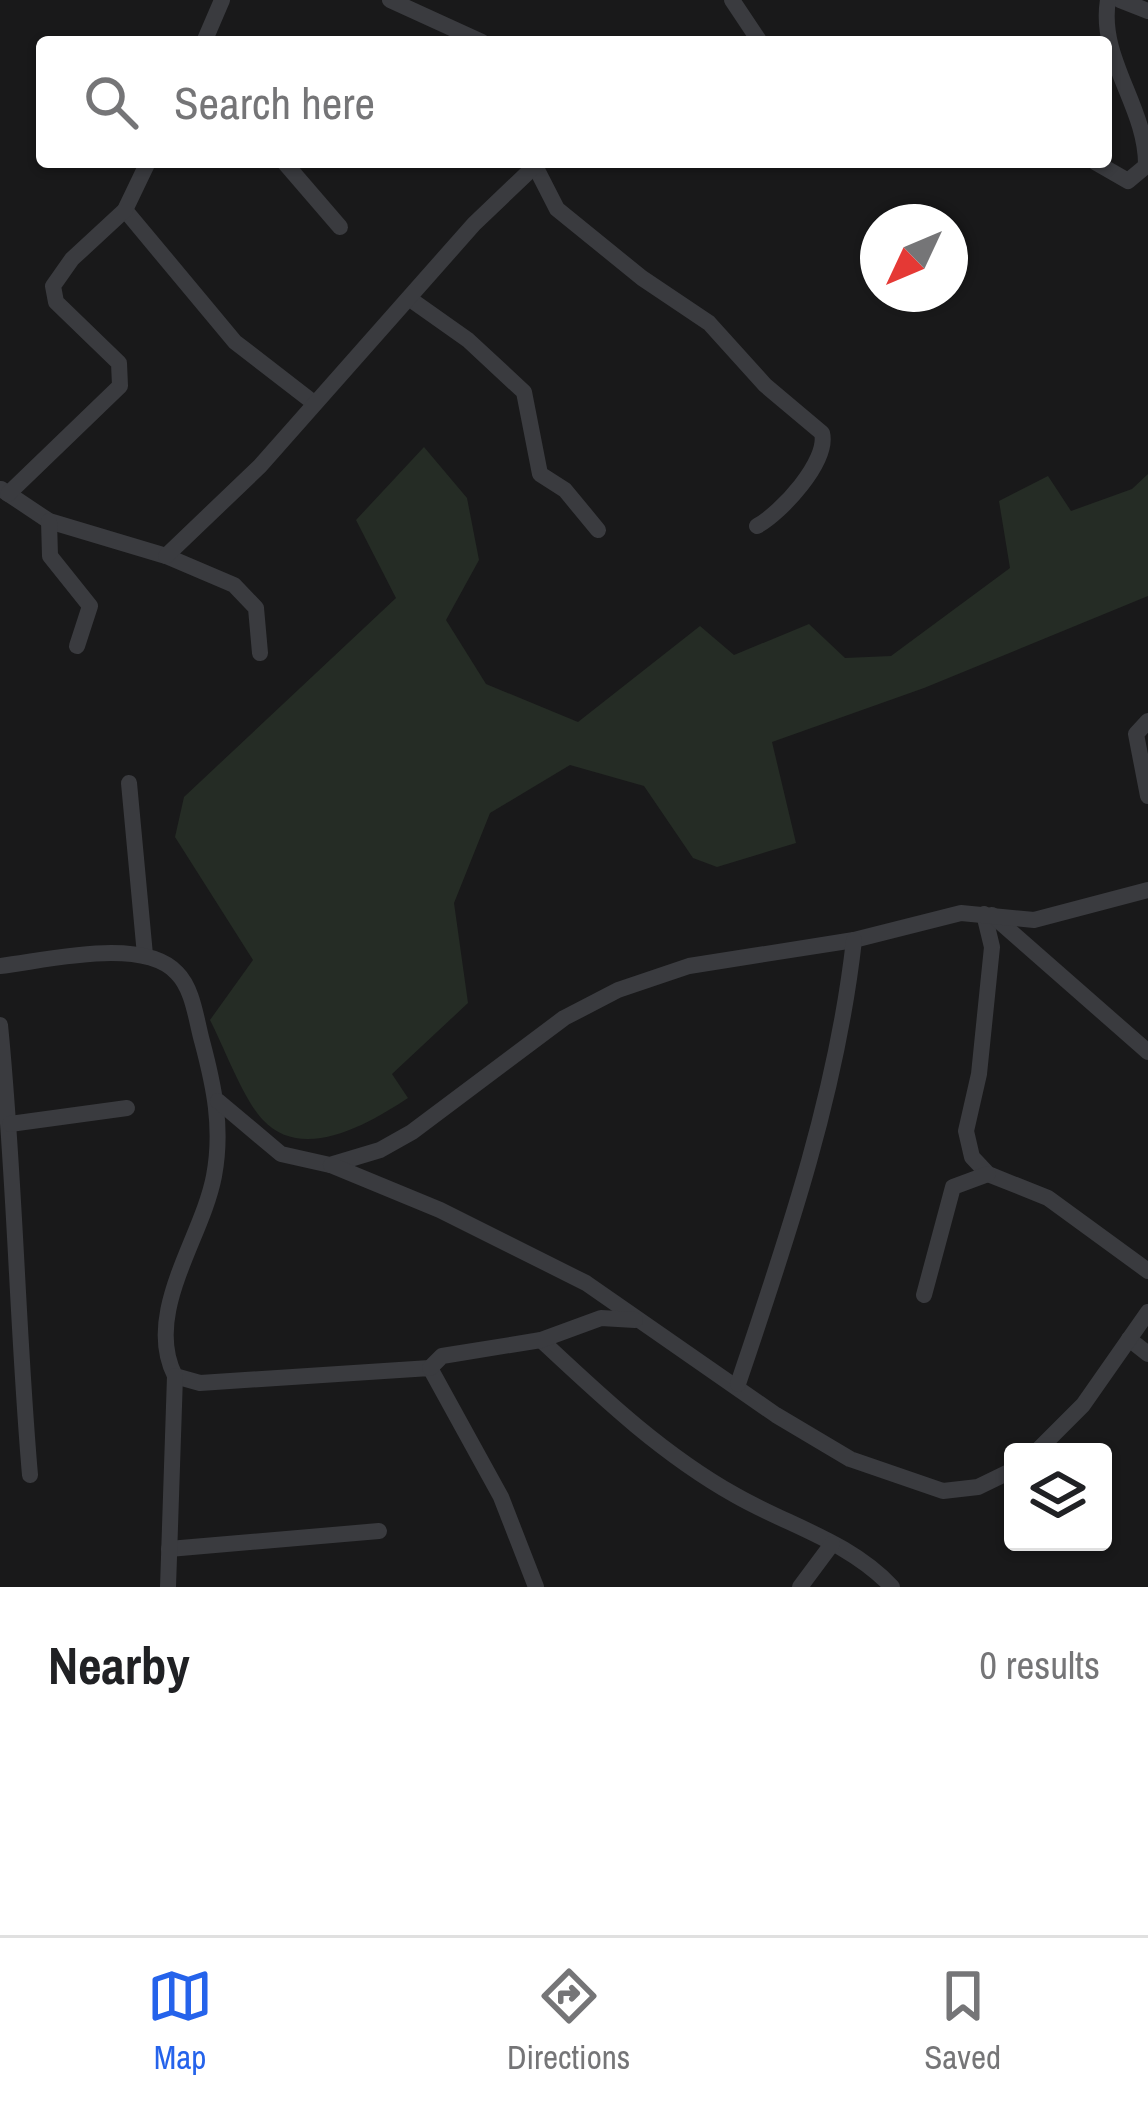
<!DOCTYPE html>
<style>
body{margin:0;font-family:"Archivo Narrow",sans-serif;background:#f2f2f2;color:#202124}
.controls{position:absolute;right:36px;bottom:36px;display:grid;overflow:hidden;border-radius:12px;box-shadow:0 3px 9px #0004}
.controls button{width:108px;height:108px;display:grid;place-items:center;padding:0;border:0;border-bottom:3px solid #e0e0e0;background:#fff;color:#202124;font:60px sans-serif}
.compass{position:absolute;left:860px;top:204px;width:108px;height:108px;border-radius:50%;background:#fff;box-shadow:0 3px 9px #0004;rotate:226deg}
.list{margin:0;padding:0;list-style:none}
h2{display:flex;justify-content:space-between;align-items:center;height:156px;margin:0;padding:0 48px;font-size:51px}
h2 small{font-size:39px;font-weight:400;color:#757577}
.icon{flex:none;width:66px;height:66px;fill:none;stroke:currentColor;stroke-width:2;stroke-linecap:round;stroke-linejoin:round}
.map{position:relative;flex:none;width:1148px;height:1587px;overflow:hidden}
.search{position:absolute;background:#fff;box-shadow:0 3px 9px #0004;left:36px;right:36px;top:36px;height:132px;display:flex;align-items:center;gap:30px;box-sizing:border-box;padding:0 42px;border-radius:12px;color:#757577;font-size:45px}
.sheet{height:348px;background:#fff}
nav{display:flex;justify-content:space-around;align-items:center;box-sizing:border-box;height:168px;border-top:3px solid #e0e0e0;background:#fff;font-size:33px;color:#757577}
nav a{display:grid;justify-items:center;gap:6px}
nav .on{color:#2563eb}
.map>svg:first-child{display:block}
.green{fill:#252c25}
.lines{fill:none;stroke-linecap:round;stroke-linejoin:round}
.street{stroke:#3a3b3f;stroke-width:16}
</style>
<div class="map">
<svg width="1148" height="1587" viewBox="0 0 1148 1587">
<rect width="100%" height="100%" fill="#19191a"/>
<path class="green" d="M424 447 467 498 479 560 446 620 486 684 578 722 700 626 734 655 809 624 845 658 891 656 1010 568 999 501 1048 476 1071 511 1132 489 1148 474V596L924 688 772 742 796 843 717 867 693 858 644 786 570 765 490 813 454 903 468 1003 392 1074 408 1098C370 1123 303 1163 263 1120 243 1099 224 1047 210 1020L253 960 175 837 184 797 396 598 356 520Z"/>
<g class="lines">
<g class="street">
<polyline points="390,0 482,42"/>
<polyline points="732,0 760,42"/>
<polyline points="1120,0 1148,11"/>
<polyline points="204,42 222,0"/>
<polyline points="284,162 340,227"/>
<path d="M1095 162 1128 181 1146 166C1147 107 1098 59 1108 0"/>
<path d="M535 166 557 209 642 278 709 323 765 385 822 433C829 461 781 513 757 526"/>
<polyline points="125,210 235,342 314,403"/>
<polyline points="410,299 468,340 524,392 540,474 565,490 598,530"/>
<polyline points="1,489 49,521 166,556 234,585 256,608 260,653"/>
<polyline points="8,494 120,386 119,363 56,302 53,286 72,259 125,210 148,162"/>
<polyline points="49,521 50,556 90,606 77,646"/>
<polyline points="166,556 260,466 474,224 539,162"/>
<polyline points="1148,721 1136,734 1148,796"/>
<polyline points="129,783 145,955"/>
<polyline points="984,914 992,947 979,1074 966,1131 972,1157 988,1174 1048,1198 1148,1271"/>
<polyline points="992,915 1148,1052"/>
<path d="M0 966C45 961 143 936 177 973 193 989 196 1019 202 1041 214 1086 223 1128 214 1176 202 1239 143 1313 175 1376L200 1383 430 1368 501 1497 536 1587"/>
<path d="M0 1025C15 1175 17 1325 30 1475"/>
<polyline points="218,1101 281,1154 330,1165 380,1150 412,1132 564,1018 618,990 689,966 854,940 961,913 1034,920 1148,890"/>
<polyline points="10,1124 127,1108"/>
<polyline points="331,1165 440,1210 586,1283 776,1415 850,1459 943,1491 978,1487 1013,1470"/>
<polyline points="924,1295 953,1187 988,1174"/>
<polyline points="1129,1339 1148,1354"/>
<path d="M541 1340C602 1397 662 1454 735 1495 789 1526 849 1541 892 1587"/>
<polyline points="430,1368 442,1356 541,1340 601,1318 635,1320"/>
<path d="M738 1384C787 1239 837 1093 854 940"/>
<polyline points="1036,1452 1083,1405 1148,1312"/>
<polyline points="169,1549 379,1531"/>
<polyline points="168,1587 175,1376"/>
<polyline points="800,1587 832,1544"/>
</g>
</g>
</svg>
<div class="controls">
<button><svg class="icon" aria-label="layers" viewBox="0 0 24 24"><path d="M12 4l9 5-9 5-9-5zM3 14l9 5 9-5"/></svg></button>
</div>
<svg class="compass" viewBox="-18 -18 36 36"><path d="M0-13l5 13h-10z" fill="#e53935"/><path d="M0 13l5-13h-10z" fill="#757577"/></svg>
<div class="search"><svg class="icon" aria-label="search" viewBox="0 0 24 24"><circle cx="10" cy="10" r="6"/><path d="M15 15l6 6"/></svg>Search here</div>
</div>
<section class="sheet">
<h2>Nearby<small>0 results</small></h2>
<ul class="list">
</ul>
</section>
<nav>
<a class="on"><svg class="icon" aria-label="map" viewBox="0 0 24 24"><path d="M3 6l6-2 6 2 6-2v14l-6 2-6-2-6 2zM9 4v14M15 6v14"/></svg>Map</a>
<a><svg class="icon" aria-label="directions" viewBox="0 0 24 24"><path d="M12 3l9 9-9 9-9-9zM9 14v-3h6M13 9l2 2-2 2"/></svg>Directions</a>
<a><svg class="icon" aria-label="saved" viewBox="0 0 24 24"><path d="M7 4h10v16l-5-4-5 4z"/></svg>Saved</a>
</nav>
